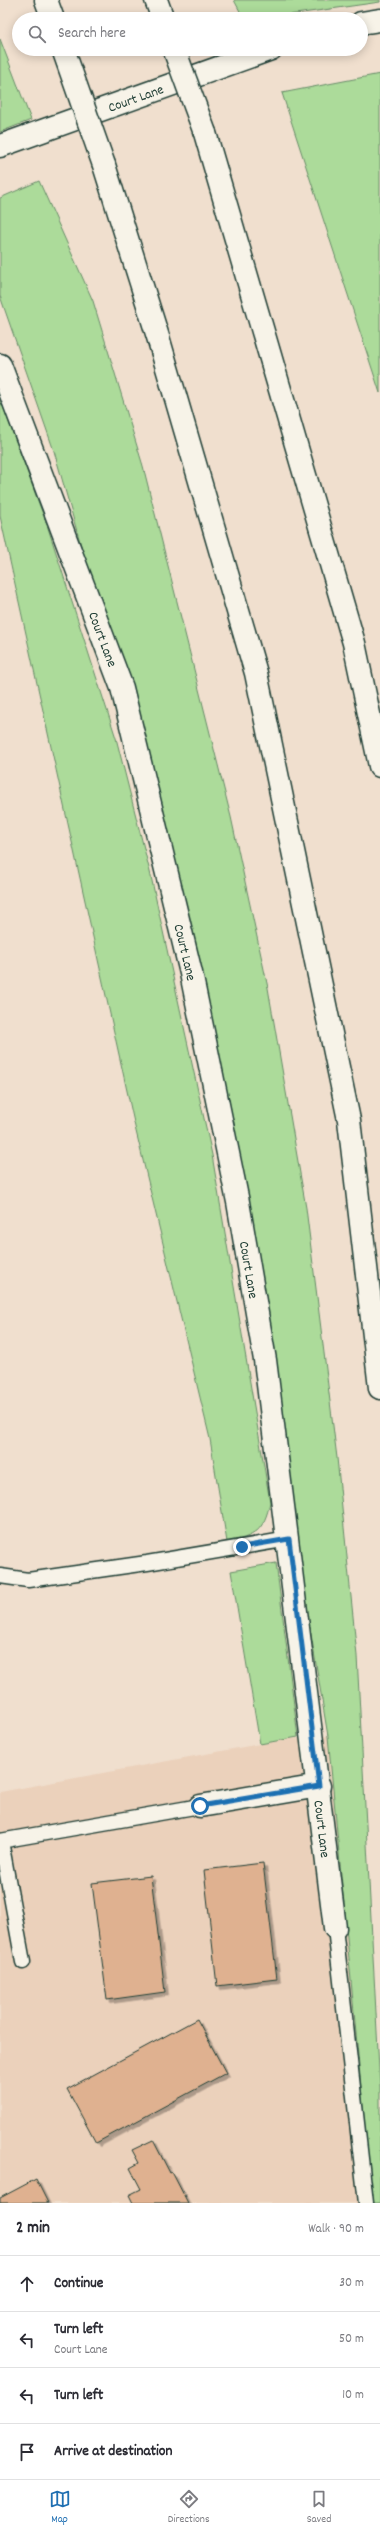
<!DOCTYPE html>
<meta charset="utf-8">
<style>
body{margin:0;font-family:Dekko,sans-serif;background:#f2f2f3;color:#2b2b33}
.stop{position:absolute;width:12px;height:12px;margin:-9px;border:3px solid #1f6fb2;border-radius:50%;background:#fff}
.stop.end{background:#1f6fb2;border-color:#fff;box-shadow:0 1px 4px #0008}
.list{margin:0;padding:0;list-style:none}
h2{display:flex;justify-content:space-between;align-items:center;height:52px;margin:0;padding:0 16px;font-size:17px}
h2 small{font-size:13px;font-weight:400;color:#7c7c81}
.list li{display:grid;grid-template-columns:26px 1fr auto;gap:12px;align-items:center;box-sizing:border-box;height:56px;padding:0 16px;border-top:1px solid #e1e1e2}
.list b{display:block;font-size:15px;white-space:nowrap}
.list p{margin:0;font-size:13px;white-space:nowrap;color:#7c7c81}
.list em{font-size:13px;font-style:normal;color:#7c7c81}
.icon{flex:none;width:22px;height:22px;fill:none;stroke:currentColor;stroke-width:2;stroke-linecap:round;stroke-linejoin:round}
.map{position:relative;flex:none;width:380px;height:2203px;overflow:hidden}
.search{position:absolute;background:#fff;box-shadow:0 2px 10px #0003;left:12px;right:12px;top:12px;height:44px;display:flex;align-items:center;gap:10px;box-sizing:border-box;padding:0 14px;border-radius:22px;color:#7c7c81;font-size:15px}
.sheet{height:276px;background:#fff}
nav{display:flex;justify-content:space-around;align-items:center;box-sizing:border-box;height:56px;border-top:1px solid #e1e1e2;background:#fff;font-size:11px;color:#7c7c81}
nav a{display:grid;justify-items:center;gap:2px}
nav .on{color:#1f6fb2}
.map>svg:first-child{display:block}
.built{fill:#ebd1bb}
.green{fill:#acdb9a;stroke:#668c67}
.building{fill:#dfb190;stroke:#1f3d34;filter:url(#shadow)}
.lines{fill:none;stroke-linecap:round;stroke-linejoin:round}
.service-casing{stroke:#1f3d34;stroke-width:17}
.minor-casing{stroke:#1f3d34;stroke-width:25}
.motorway-casing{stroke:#1f3d34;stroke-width:25}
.service{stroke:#f7f3e8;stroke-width:14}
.minor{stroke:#f7f3e8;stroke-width:22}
.motorway{stroke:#f7f3e8;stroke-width:22}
.motorway-bridge-casing{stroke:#1f3d34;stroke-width:25;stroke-linecap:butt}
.motorway-bridge{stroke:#f7f3e8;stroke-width:22}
.route{stroke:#1f6fb2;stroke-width:5}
.labels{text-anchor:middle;stroke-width:3;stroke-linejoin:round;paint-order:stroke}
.street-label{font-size:14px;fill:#1f3d34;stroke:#f7f3e8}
</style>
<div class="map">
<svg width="380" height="2203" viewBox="0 0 380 2203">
<defs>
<filter id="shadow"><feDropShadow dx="3.5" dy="3.5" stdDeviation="0" flood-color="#0004"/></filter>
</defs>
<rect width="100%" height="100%" fill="#f0dfce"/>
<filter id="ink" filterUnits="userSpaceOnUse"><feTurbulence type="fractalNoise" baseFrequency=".025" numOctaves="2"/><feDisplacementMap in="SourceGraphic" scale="8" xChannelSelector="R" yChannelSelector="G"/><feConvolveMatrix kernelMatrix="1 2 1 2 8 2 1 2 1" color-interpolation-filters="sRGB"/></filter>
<g filter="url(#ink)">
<polygon class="built" points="328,1736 372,2203 0,2203 0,1792 287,1739"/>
<g class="green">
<polygon points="234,0 380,0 380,2 260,19 244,19"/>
<polygon points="0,39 31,120 0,132"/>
<polygon points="380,74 380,393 282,93"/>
<polygon points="39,181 93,301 143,466 231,817 268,988 306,1208 337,1458 357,1656 380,2088 380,2203 372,2203 328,1736 290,1508 159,818 54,451 0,296 0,198"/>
<path d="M0 398 48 528 116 738 150 872 212 1155 270 1502C264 1531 255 1537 227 1542L210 1439 135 1127 0 516Z"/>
<polygon points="276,1563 298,1737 260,1744 231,1571"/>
</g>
<g class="building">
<polygon points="263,1863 277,1979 217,1986 204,1870"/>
<polygon points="151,1876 165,1992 107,2000 92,1883"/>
<polygon points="197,2019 226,2073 96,2143 67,2089"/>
<polygon points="153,2140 170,2173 172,2172 188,2203 133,2203 129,2195 141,2189 130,2168 139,2163 132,2150"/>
<polygon points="36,2179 48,2203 0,2203 0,2198"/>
</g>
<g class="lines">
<g class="service-casing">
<g id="service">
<polyline points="0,1576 28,1580 147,1563 289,1539"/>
<polyline points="0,1841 200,1806"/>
<polyline points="1,1841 23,1962"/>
<polyline points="335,1928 366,2203"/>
</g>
</g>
<g class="minor-casing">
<g id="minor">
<polyline points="361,23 380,20"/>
<path id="s1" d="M0 146 271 49"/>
<path id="s2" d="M0 365 122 688 191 973 238 1202 265 1360 335 1928"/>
<polyline points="200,1806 319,1786"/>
</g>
</g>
<g class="motorway-casing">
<g id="motorway">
<polyline points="46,0 53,19"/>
<polyline points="156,0 163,19"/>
<polyline points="205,133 354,643 380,766"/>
<polyline points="104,165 158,337 256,673 349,1120 380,1388"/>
</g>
</g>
<use href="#service" class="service"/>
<use href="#minor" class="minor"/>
<use href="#motorway" class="motorway"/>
<g class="motorway-bridge-casing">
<g id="motorway-bridge">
<polyline points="63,49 104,165"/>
<polyline points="174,49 205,133"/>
</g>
</g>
<use href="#motorway-bridge" class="motorway-bridge"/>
</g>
</g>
<g class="lines" filter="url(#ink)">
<polyline class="route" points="200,1806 319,1786 289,1539 242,1547"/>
</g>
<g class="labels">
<g class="street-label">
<text dy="5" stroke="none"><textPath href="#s1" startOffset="144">Court Lane</textPath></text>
<text dy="5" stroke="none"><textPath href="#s2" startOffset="293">Court Lane</textPath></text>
<text dy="5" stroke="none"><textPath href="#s2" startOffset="617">Court Lane</textPath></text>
<text dy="5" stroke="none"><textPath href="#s2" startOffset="941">Court Lane</textPath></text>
<text dy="5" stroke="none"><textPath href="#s2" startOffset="1505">Court Lane</textPath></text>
</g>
</g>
</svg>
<div class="stop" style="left:200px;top:1806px"></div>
<div class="stop end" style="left:242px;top:1547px"></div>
<div class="search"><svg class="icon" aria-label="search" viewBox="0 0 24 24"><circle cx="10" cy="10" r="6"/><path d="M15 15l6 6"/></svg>Search here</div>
</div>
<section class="sheet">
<h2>2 min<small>Walk · 90 m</small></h2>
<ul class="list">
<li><svg class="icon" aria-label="ahead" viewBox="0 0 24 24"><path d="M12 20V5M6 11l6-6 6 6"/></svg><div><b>Continue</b></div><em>30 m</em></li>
<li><svg class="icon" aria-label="left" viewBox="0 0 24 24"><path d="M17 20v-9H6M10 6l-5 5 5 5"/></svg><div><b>Turn left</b><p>Court Lane</p></div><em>50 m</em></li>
<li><svg class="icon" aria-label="left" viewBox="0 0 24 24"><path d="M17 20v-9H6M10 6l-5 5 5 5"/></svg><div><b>Turn left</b></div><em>10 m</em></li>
<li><svg class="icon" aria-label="arrive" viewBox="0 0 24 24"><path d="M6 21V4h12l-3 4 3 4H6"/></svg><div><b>Arrive at destination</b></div></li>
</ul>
</section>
<nav>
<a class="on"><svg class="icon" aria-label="map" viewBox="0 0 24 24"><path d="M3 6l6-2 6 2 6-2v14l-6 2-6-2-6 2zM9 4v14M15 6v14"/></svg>Map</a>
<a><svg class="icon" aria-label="directions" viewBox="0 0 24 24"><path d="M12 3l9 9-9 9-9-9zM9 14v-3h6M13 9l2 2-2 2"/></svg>Directions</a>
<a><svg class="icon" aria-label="saved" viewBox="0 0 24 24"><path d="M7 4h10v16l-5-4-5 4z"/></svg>Saved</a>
</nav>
